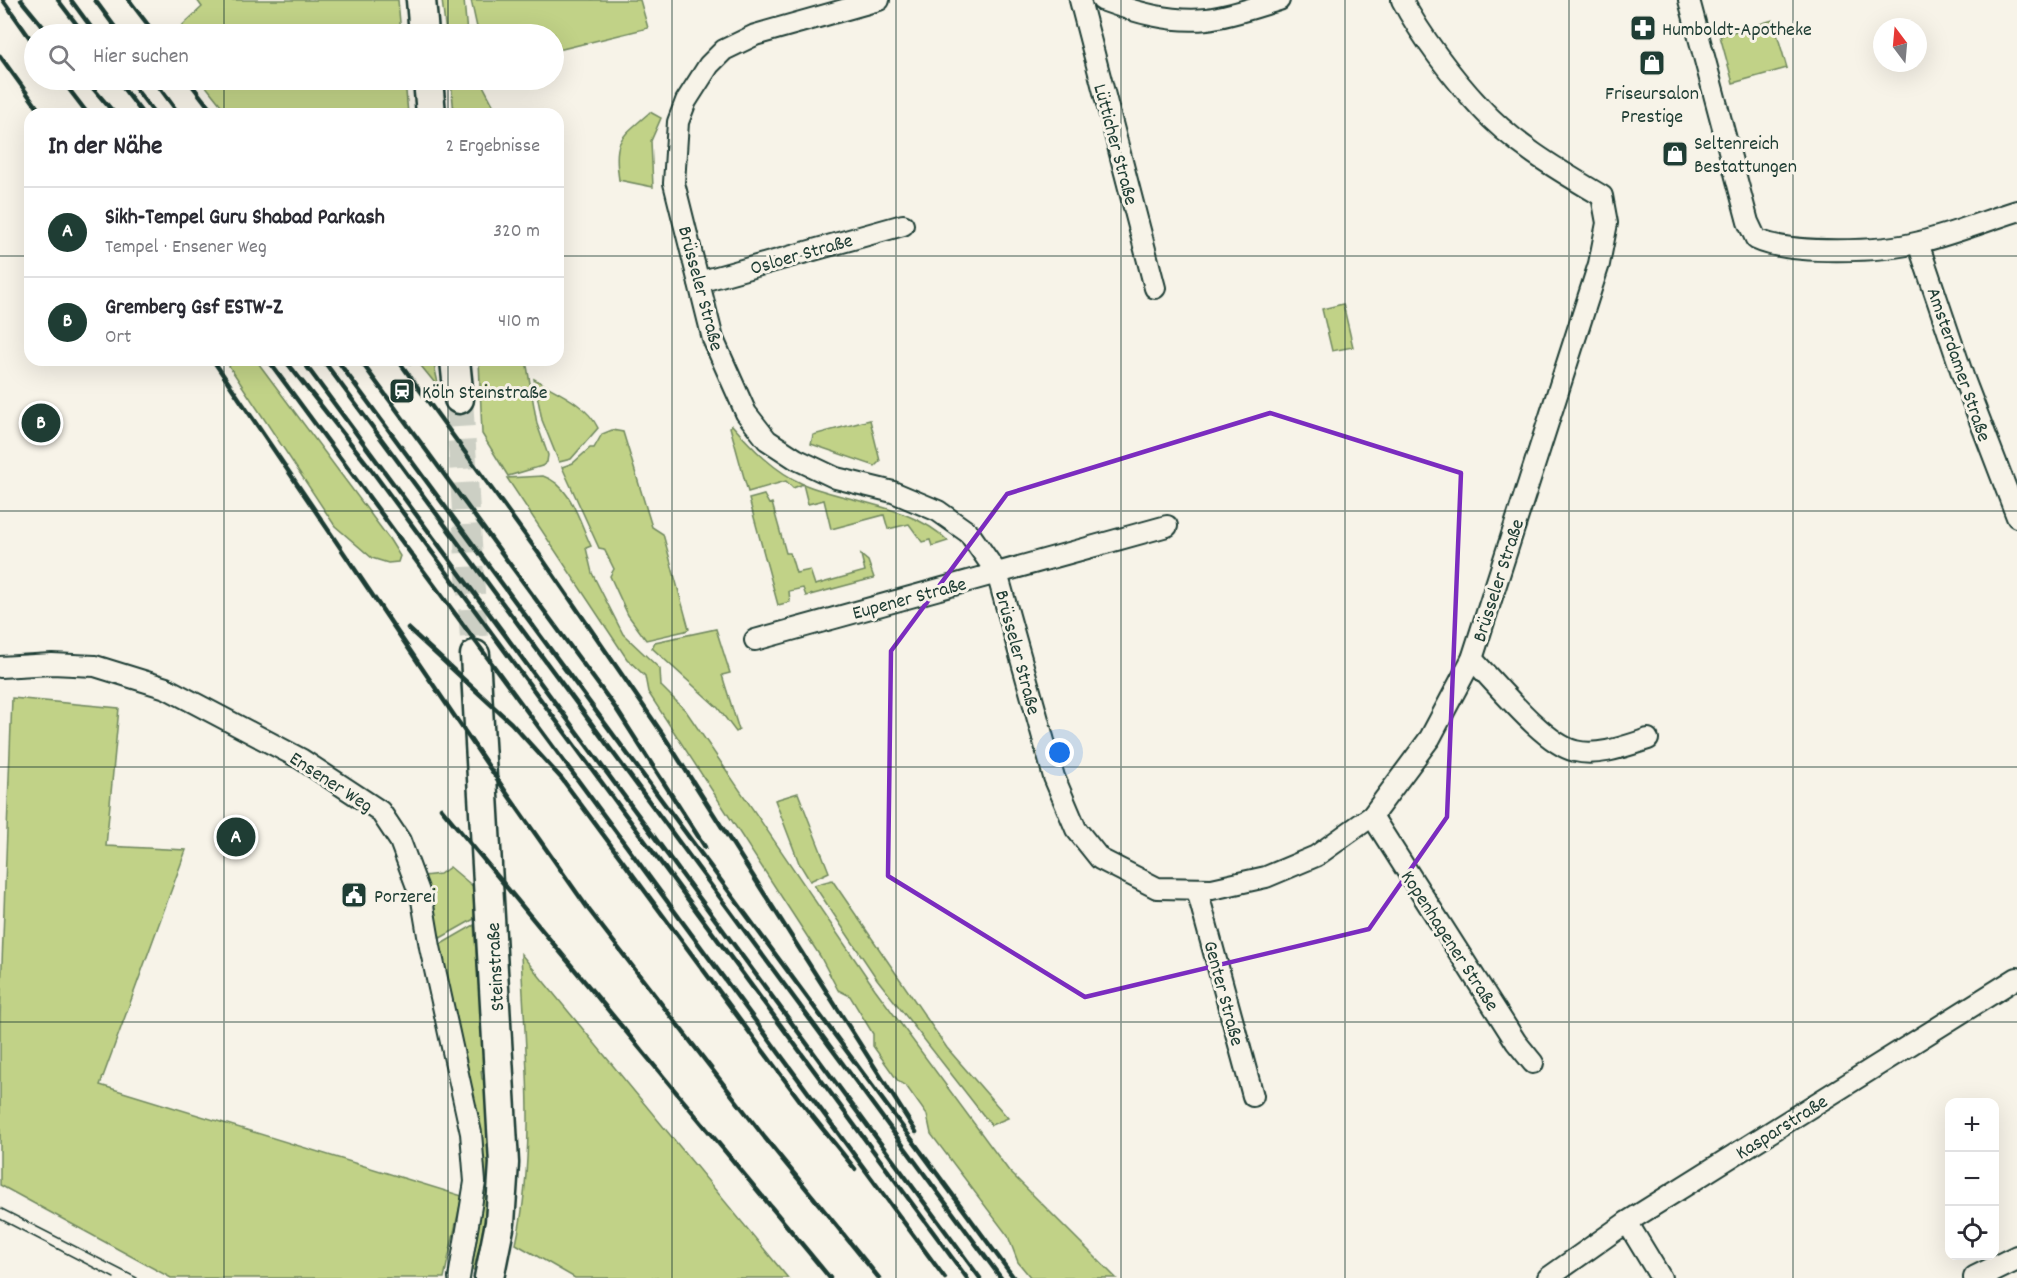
<!DOCTYPE html>
<html lang="de">
<meta charset="utf-8">
<style>
body{margin:0;font-family:Dekko,sans-serif;background:#f2f2f3;color:#2b2b33}
.controls{position:absolute;right:18px;bottom:18px;display:grid;overflow:hidden;border-radius:12px;box-shadow:0 6px 24px #0002}
.controls button{width:54px;height:54px;display:grid;place-items:center;padding:0;border:0;border-bottom:2px solid #e1e1e2;background:#fff;color:#2b2b33;font:30px sans-serif}
.compass{position:absolute;left:1873px;top:18px;width:54px;height:54px;border-radius:50%;background:#fff;box-shadow:0 6px 24px #0002;rotate:344deg}
.you{position:absolute;left:1060px;top:753px;width:21px;height:21px;margin:-15px;border:4px solid #fff;border-radius:50%;background:#1a73e8;box-shadow:0 0 0 9px #1a73e833}
.badge{display:grid;place-items:center;width:39px;height:39px;border-radius:50%;background:#1f3d34;color:#fff;font-size:20px;font-weight:700}
.pin{position:absolute;translate:-50% -50%;border:3px solid #fff;box-shadow:0 2px 6px #0006}
.list{margin:0;padding:0;list-style:none}
h2{display:flex;justify-content:space-between;align-items:center;height:78px;margin:0;padding:0 24px;font-size:26px}
h2 small{font-size:20px;font-weight:400;color:#7c7c81}
.list li{display:grid;grid-template-columns:39px 1fr auto;gap:18px;align-items:center;box-sizing:border-box;height:90px;padding:0 24px;border-top:2px solid #e1e1e2}
.list b{display:block;font-size:22px;white-space:nowrap}
.list p{margin:0;font-size:20px;white-space:nowrap;color:#7c7c81}
.list em{font-size:20px;font-style:normal;color:#7c7c81}
.icon{flex:none;width:33px;height:33px;fill:none;stroke:currentColor;stroke-width:2;stroke-linecap:round;stroke-linejoin:round}
.map{position:relative;flex:none;width:2017px;height:1278px;overflow:hidden}
.search{position:absolute;background:#fff;box-shadow:0 6px 24px #0002;left:24px;top:24px;width:540px;height:66px;display:flex;align-items:center;gap:15px;box-sizing:border-box;padding:0 21px;border-radius:33px;color:#7c7c81;font-size:22px}
.panel{position:absolute;background:#fff;box-shadow:0 6px 24px #0002;left:24px;top:108px;width:540px;height:258px;border-radius:18px}
.map>svg:first-child{display:block}
.green{fill:#c1d287;stroke:#70885e;stroke-width:1.5}
.lines{fill:none;stroke-linecap:round;stroke-linejoin:round}
.secondary-tunnel{stroke:#cccfc4;stroke-width:28;stroke-dasharray:28 14;stroke-linecap:butt}
.minor-casing{stroke:#1f3d34;stroke-width:24}
.tertiary-casing{stroke:#1f3d34;stroke-width:28}
.secondary-casing{stroke:#1f3d34;stroke-width:33}
.minor{stroke:#f7f3e8;stroke-width:20}
.tertiary{stroke:#f7f3e8;stroke-width:24}
.secondary{stroke:#f7f3e8;stroke-width:28}
.tram{stroke:#1f3d34;stroke-width:1.5}
.rail{stroke:#1f3d34;stroke-width:4.5}
.marked{fill:none;stroke:#7b2cbf;stroke-width:4.5;stroke-linejoin:round}
.grid{fill:none;stroke:#1f3d34;stroke-width:1.5;stroke-opacity:0.55}
.labels{text-anchor:middle;stroke-width:6;stroke-linejoin:round;paint-order:stroke}
.poi-label{font-size:20px;fill:#1f3d34;stroke:#f7f3e8;text-anchor:start}
.street-label{font-size:20px;fill:#1f3d34;stroke:#f7f3e8}
</style>
<div class="map">
<svg width="2017" height="1278" viewBox="0 0 2017 1278">
<rect width="100%" height="100%" fill="#f7f3e8"/>
<filter id="ink" filterUnits="userSpaceOnUse"><feTurbulence type="fractalNoise" baseFrequency=".0167" numOctaves="2"/><feDisplacementMap in="SourceGraphic" scale="12" xChannelSelector="R" yChannelSelector="G"/><feConvolveMatrix kernelMatrix="1 2 1 2 8 2 1 2 1" color-interpolation-filters="sRGB"/></filter>
<g filter="url(#ink)">
<g class="green">
<polygon points="197,0 398,0 401,34 173,34 202,7"/>
<polygon points="442,0 464,0 467,34 446,34"/>
<polygon points="471,0 640,0 648,28 554,51 554,34 489,34 488,29 478,32"/>
<polygon points="1773,20 1787,68 1733,83 1720,36"/>
<polygon points="201,80 405,80 408,114 228,114"/>
<polygon points="451,80 480,80 498,114 454,114"/>
<path d="M650 112 661 118 651 141 653 187 619 180C613 138 620 139 650 112Z"/>
<polygon points="1343,304 1353,347 1332,351 1322,309"/>
<polygon points="225,360 256,360 390,540 400,556 398,562 388,563 372,558 335,526"/>
<polygon points="407,360 433,360 439,388 417,361 410,365"/>
<polygon points="479,360 526,360 537,424 548,455 547,462 542,466 508,476 482,434"/>
<path d="M534 379C556 392 587 404 598 428L571 459 559 462 542 420Z"/>
<polygon points="870,420 880,461 875,466 811,444 813,435"/>
<path d="M732 425C752 448 774 471 803 484 847 502 914 506 948 541L932 546 930 540 922 542 909 524 888 529 884 515 831 529 824 500 808 504 803 484 793 488 786 481 748 492 730 427Z"/>
<polygon points="612,430 623,432 652,527 663,534 689,629 685,631 646,640 628,615 610,576 614,569 604,549 599,548 562,467 573,463 590,448 594,448 602,434"/>
<path d="M543 476C571 485 579 521 591 546L586 548 592 573 623 634 660 669 661 686 686 711 875 989 1009 1171 1116 1278H1031L1018 1262 1008 1236 931 1134 927 1115 907 1087 898 1081 873 1046V1034L850 996 838 990 820 956 648 692 645 676 627 659 507 478Z"/>
<polygon points="764,495 769,504 772,503 786,553 790,553 796,573 810,570 815,585 865,571 861,555 868,561 874,578 806,596 803,588 789,591 790,602 778,605 749,499"/>
<polygon points="716,629 730,673 722,675 739,730 736,732 718,708 652,648 655,642"/>
<polygon points="12,698 119,708 106,846 186,850 100,1085 462,1196 444,1278 171,1278 0,1185 0,1017"/>
<polygon points="798,793 829,872 810,881 799,863 775,800"/>
<polygon points="450,867 475,888 474,919 435,941 424,876 440,874"/>
<polygon points="832,880 947,1048 1008,1118 991,1125 877,979 814,885"/>
<path d="M474 925 485 1069 481 1071 482 1079 485 1080C490 1147 492 1204 474 1270H466L476 1225 436 947Z"/>
<path d="M521 954 788 1278H575L516 1244C537 1149 525 1050 521 954Z"/>
</g>
<g class="lines">
<polyline class="secondary-tunnel" points="459,399 475,655"/>
<g class="minor-casing">
<g id="minor">
<path d="M879 0 755 35 724 50 709 65 686 101 678 122 674 183 713 339 746 413 767 440 796 459 836 478 893 492 938 511 969 533 997 573 1054 777 1076 829 1100 859 1157 888 1212 889 1266 877 1316 856 1372 816 1430 738 1472 659 1599 264 1607 223 1602 196C1560 171 1513 144 1480 107 1452 77 1421 36 1402 0"/>
<polyline points="1080,0 1155,288"/>
<path d="M1102 0C1135 12 1171 23 1207 19 1231 16 1256 7 1279 0"/>
<path d="M1689 0 1748 222 1756 239C1789 255 1883 252 1920 242 1953 234 1985 221 2017 211"/>
<polyline points="1918,243 1964,379 2017,517"/>
<polyline points="699,282 903,225"/>
<polyline points="755,640 1167,526"/>
<path d="M1472 659C1496 683 1544 744 1575 751 1598 757 1626 746 1648 739"/>
<polyline points="0,667 52,664 95,666 166,688 301,759 380,811 400,841 422,900 430,947 471,1133 475,1182 459,1278"/>
<polyline points="1372,816 1516,1042 1533,1063"/>
<polyline points="1197,890 1253,1096"/>
<polyline points="1627,1222 1661,1278"/>
<polyline points="1548,1278 1627,1222 2017,978"/>
</g>
</g>
<g class="tertiary-casing">
<polyline id="tertiary" points="1976,1278 2017,1258"/>
</g>
<g class="secondary-casing">
<g id="secondary">
<polyline points="421,0 424,34"/>
<polyline points="428,80 431,114"/>
<polyline points="455,360 459,399"/>
<polyline points="475,655 504,1163 500,1223 489,1278"/>
</g>
</g>
<use href="#minor" class="minor"/>
<use href="#tertiary" class="tertiary"/>
<use href="#secondary" class="secondary"/>
<g class="tram">
<polyline points="0,1208 137,1278"/>
<polyline points="0,1219 114,1278"/>
</g>
<g class="rail">
<polyline points="3,0 34,44"/>
<polyline points="21,0 49,34"/>
<polyline points="58,0 84,34"/>
<polyline points="71,0 96,34"/>
<polyline points="95,0 120,34"/>
<polyline points="129,0 155,34"/>
<polyline points="0,56 42,114"/>
<polyline points="62,80 88,114"/>
<polyline points="86,80 115,114"/>
<polyline points="117,80 143,114"/>
<polyline points="129,80 155,114"/>
<polyline points="154,80 179,114"/>
<polyline points="188,80 214,114"/>
<polyline points="213,360 508,795 589,910 765,1138 879,1278"/>
<polyline points="268,360 945,1278"/>
<polyline points="285,360 367,464 967,1278"/>
<polyline points="302,360 980,1278"/>
<polyline points="323,360 1001,1278"/>
<polyline points="337,360 1014,1278"/>
<polyline points="360,360 617,710 705,847"/>
<polyline points="398,360 539,554 662,733 916,1132"/>
<polyline points="408,628 511,723 562,779 801,1102 855,1169"/>
<polyline points="441,808 830,1278"/>
</g>
</g>
</g>
<path class="marked" d="M1270 413 1461 473 1447 817 1369 929 1085 997 888 876 891 651 1007 494Z"/>
<path class="grid" d="M224 0V34M448 0V34M672 0V1278M896 0V1278M1121 0V1278M1345 0V1278M1569 0V1278M1793 0V1278M224 80V114M448 80V114M0 256H30M558 256H2017M224 360V1278M448 360V1278M0 511H2017M0 767H2017M0 1022H2017"/>
<defs>
<g id="pharmacy-square" transform="scale(1.35)"><rect x="-9" y="-9" width="18" height="18" rx="4" fill="#1f3d34" stroke="#f7f3e8"/><path d="M-2-6h4v4h4v4h-4v4h-4v-4h-4v-4h4Z" fill="#fff"/></g>
<g id="shop-square" transform="scale(1.35)"><rect x="-9" y="-9" width="18" height="18" rx="4" fill="#1f3d34" stroke="#f7f3e8"/><path d="M-5-2.5h2.3a2.7 3.5 0 0 1 5.4 0H5L5.5 6h-11ZM-1.5-2.5h3a1.5 2.3 0 0 0-3 0Z" fill="#fff"/></g>
<g id="station-square" transform="scale(1.35)"><rect x="-9" y="-9" width="18" height="18" rx="4" fill="#1f3d34" stroke="#f7f3e8"/><path d="M-3-6H3Q5-6 5-4V2Q5 4 3 4L4.5 6H3L1.5 4h-3L-3 6H-4.5L-3 4Q-5 4-5 2V-4Q-5-6-3-6ZM-3.5-4v3h7v-3ZM-3.5 1v1.5H-2V1ZM2 1v1.5H3.5V1Z" fill="#fff"/></g>
<g id="civic-square" transform="scale(1.35)"><rect x="-9" y="-9" width="18" height="18" rx="4" fill="#1f3d34" stroke="#f7f3e8"/><path d="M-.6-6.5H3V-4.5H.6V-3L4-1V1h2V6H-6V1h2V-1L-.6-3ZM-1.2 2.5V6h2.4V2.5Z" fill="#fff"/></g>
</defs>
<g fill-rule="evenodd">
<use href="#pharmacy-square" x="1643" y="28"/>
<use href="#shop-square" x="1652" y="63"/>
<use href="#shop-square" x="1675" y="154"/>
<use href="#station-square" x="402" y="391"/>
<use href="#civic-square" x="354" y="895"/>
</g>
<g class="labels">
<g class="poi-label">
<text x="1662" y="35">Humboldt-Apotheke</text>
<text x="1652" y="99" text-anchor="middle">Friseursalon<tspan x="1652" dy="23">Prestige</tspan></text>
<text x="1694" y="149">Seltenreich<tspan x="1694" dy="23">Bestattungen</tspan></text>
<text x="422" y="398">Köln Steinstraße</text>
<text x="374" y="902">Porzerei</text>
</g>
<g class="street-label">
<text transform="translate(1117 144) rotate(75)" y="7">Lütticher Straße</text>
<text transform="translate(801 253) rotate(-16)" y="7">Osloer Straße</text>
<text transform="translate(702 288) rotate(75)" y="7">Brüsseler Straße</text>
<text transform="translate(1960 364) rotate(71)" y="7">Amsterdamer Straße</text>
<text transform="translate(1497 580) rotate(-72)" y="7">Brüsseler Straße</text>
<text transform="translate(909 597) rotate(-15)" y="7">Eupener Straße</text>
<text transform="translate(1019 652) rotate(75)" y="7">Brüsseler Straße</text>
<text transform="translate(332 781) rotate(33)" y="7">Ensener Weg</text>
<text transform="translate(1451 940) rotate(57)" y="7">Kopenhagener Straße</text>
<text transform="translate(494 967) rotate(-93)" y="7">Steinstraße</text>
<text transform="translate(1225 993) rotate(75)" y="7">Genter Straße</text>
<text transform="translate(1781 1126) rotate(-32)" y="7">Kasparstraße</text>
</g>
</g>
</svg>
<div class="controls">
<button>+</button>
<button>−</button>
<button><svg class="icon" aria-label="locate" viewBox="0 0 24 24"><circle cx="12" cy="12" r="6"/><path d="M12 2v4M12 18v4M2 12h4M18 12h4"/></svg></button>
</div>
<svg class="compass" viewBox="-18 -18 36 36"><path d="M0-13l5 13h-10z" fill="#e53935"/><path d="M0 13l5-13h-10z" fill="#7c7c81"/></svg>
<div class="you"></div>
<div class="pin badge" style="left:236px;top:837px">A</div>
<div class="pin badge" style="left:41px;top:423px">B</div>
<div class="search"><svg class="icon" aria-label="search" viewBox="0 0 24 24"><circle cx="10" cy="10" r="6"/><path d="M15 15l6 6"/></svg>Hier suchen</div>
<section class="panel">
<h2>In der Nähe<small>2 Ergebnisse</small></h2>
<ul class="list">
<li><span class="badge">A</span><div><b>Sikh-Tempel Guru Shabad Parkash</b><p>Tempel · Ensener Weg</p></div><em>320 m</em></li>
<li><span class="badge">B</span><div><b>Gremberg Gsf ESTW-Z</b><p>Ort</p></div><em>410 m</em></li>
</ul>
</section>
</div>
